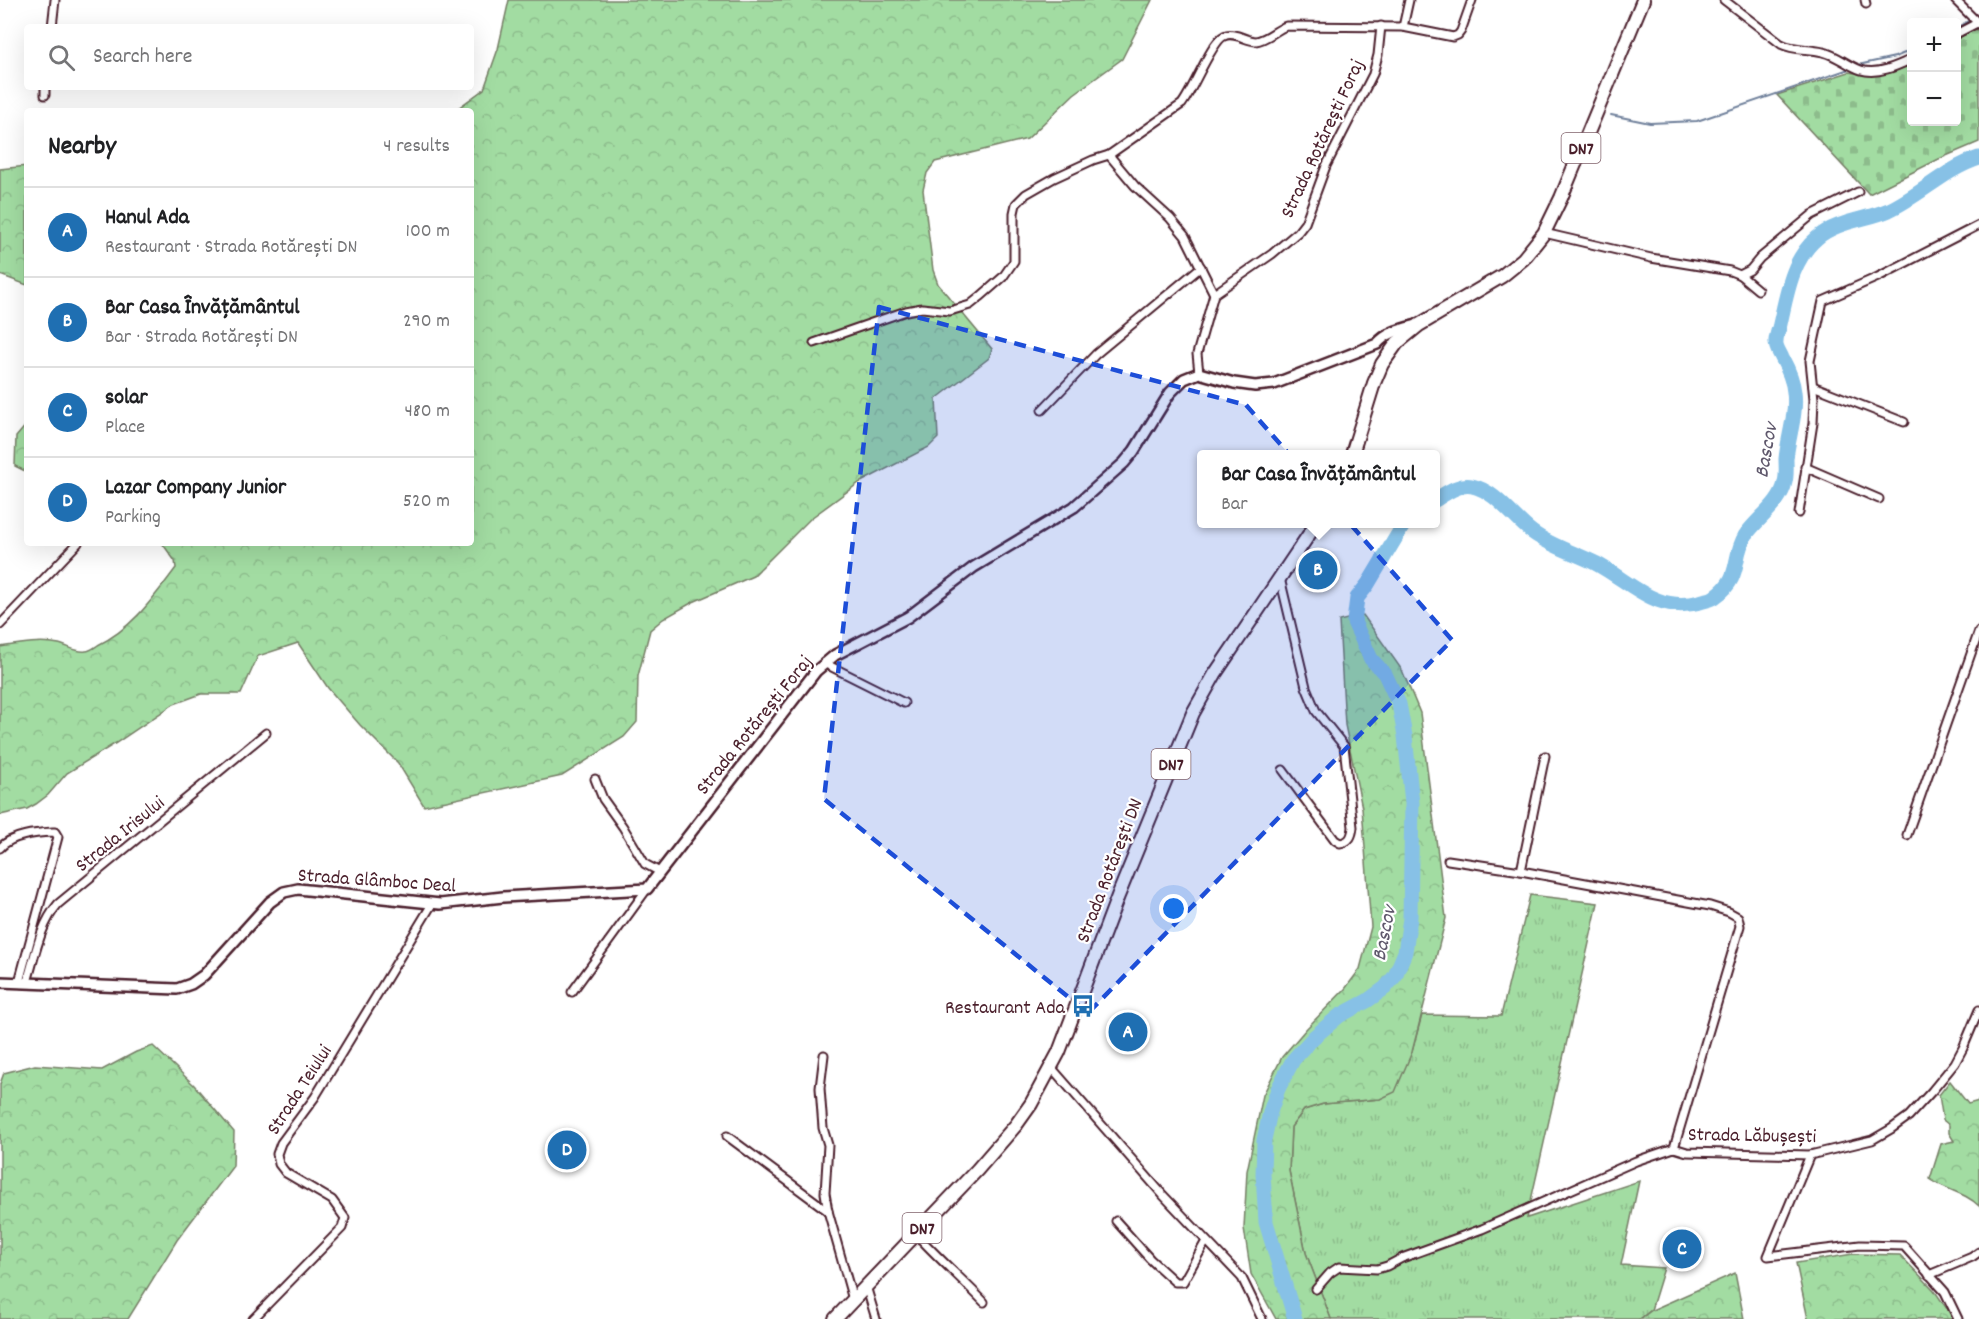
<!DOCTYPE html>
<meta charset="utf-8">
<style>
body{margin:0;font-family:Dekko,sans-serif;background:#f2f2f2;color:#202124}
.controls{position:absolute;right:18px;top:18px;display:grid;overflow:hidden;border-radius:6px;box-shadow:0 6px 24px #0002}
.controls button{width:54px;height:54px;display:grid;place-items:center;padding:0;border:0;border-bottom:2px solid #e0e0e0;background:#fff;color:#202124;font:30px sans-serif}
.you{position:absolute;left:1174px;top:909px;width:21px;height:21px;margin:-15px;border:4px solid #fff;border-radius:50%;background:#1a73e8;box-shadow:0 0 0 9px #1a73e833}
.badge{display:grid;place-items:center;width:39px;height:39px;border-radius:50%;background:#1f6fb2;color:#fff;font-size:20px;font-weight:700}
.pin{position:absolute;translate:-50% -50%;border:3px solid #fff;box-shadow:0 2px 6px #0006}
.popup{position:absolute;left:1197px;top:450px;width:243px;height:78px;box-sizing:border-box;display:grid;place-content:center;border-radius:6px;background:#fff;filter:drop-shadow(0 2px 4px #0005);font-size:20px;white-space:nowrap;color:#757577}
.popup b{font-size:22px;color:#202124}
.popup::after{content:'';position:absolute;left:50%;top:100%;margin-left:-12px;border:12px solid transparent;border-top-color:#fff}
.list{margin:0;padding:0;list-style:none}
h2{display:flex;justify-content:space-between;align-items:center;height:78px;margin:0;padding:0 24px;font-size:26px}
h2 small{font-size:20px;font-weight:400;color:#757577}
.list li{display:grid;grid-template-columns:39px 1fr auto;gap:18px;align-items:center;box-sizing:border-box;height:90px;padding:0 24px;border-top:2px solid #e0e0e0}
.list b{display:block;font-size:22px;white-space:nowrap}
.list p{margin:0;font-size:20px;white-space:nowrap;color:#757577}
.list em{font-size:20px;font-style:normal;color:#757577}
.icon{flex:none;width:33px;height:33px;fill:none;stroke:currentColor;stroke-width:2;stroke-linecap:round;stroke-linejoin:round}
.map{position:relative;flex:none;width:1979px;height:1319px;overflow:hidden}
.search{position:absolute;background:#fff;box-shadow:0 6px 24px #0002;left:24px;top:24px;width:450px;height:66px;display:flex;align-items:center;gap:15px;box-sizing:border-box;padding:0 21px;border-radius:6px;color:#757577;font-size:22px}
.panel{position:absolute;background:#fff;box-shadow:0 6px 24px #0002;left:24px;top:108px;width:450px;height:438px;border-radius:6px}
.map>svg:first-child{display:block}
.grass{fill:url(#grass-tufts);stroke:#767e66;stroke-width:1.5}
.forest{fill:url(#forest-crowns);stroke:#767e66;stroke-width:1.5}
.cemetery{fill:url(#cemetery-stones);stroke:#767e66;stroke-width:1.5}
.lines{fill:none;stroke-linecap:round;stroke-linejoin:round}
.stream{stroke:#6f809b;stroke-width:2}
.river{stroke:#87c1e6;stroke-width:15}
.street-casing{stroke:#4a1f2b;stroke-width:11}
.secondary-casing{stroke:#4a1f2b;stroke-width:14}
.highway-casing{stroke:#4a1f2b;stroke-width:16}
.street{stroke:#fff;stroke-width:7}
.secondary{stroke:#fff;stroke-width:9}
.highway{stroke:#fff;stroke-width:12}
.marked{fill:#1d4ed8;fill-opacity:0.2;stroke:#1d4ed8;stroke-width:4.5;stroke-dasharray:12 8;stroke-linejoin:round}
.labels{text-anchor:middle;stroke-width:4.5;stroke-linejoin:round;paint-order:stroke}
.shield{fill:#fff;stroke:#80626b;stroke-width:1.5}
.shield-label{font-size:18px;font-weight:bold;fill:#4a1f2b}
.street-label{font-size:20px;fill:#4a1f2b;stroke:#fff}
.poi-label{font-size:20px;fill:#4a1f2b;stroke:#fff;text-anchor:end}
.water-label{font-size:21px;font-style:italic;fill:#5f586c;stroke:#fff}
</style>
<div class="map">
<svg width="1979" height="1319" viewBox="0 0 1979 1319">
<defs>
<pattern id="grass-tufts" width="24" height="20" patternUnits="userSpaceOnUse" patternTransform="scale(1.5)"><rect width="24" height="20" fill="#a2dca2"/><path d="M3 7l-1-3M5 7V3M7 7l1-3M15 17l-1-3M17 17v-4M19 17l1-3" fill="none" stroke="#8dbc8c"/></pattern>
<pattern id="forest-crowns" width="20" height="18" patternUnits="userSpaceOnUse" patternTransform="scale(1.5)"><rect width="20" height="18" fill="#a2dca2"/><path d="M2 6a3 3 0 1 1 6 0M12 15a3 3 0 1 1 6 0" fill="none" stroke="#8dbc8c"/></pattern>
<pattern id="cemetery-stones" width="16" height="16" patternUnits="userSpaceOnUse" patternTransform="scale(1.5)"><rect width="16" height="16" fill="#a2dca2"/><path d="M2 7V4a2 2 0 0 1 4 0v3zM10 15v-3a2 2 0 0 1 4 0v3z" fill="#8dbc8c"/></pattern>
</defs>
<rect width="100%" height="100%" fill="#fff"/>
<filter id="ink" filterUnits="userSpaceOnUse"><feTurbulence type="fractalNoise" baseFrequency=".0167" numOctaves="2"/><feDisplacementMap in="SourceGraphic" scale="12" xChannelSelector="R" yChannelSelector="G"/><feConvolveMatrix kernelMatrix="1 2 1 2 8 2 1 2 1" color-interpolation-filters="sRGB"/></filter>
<g filter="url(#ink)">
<polygon class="grass" points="1530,895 1598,903 1527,1218 1639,1181 1621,1265 1664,1268 1651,1310 1640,1319 1331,1319 1306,1253 1289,1171 1291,1127 1304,1110 1323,1104 1380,1099 1412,1052 1422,1015 1501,1016"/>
<g class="forest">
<path d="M509 0H1152L1122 59 1074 94 1027 139 935 162 927 173 923 190 933 270 938 284 992 349 989 358 936 399 938 438 929 447 859 483 811 518 753 576 693 602 663 619 650 630 638 676 637 722 624 737 562 776 424 806 398 763 360 725 328 688 298 643 258 656 241 694H201L174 704 116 743 67 773 48 795 36 804 27 809 0 815V647C19 644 40 640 59 644 68 646 77 653 86 651 90 651 95 647 98 645 133 628 153 598 176 568L175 561 162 543H471V111H454L484 89 498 49Z"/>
<polygon points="27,166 27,285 0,275 0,169"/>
<polygon points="27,424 27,472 15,466 16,437"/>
<polygon points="1363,615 1402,670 1420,713 1446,918 1412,1052 1395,1092 1380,1099 1323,1104 1304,1110 1291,1127 1289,1171 1306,1253 1331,1319 1276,1319 1251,1274 1244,1228 1247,1171 1263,1095 1282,1057 1306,1029 1345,989 1360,969 1371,927 1362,808 1345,725 1339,621"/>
<polygon points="153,1046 194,1085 234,1132 233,1166 177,1240 128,1319 0,1319 0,1084 4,1073 35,1065 102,1070 136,1052"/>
<path d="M1950 1081 1968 1104 1979 1101V1206C1965 1192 1945 1190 1930 1179L1941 1144 1954 1141 1949 1133V1125L1943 1120 1939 1095Z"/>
<polygon points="1853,1254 1900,1255 1934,1290 1954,1319 1808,1319 1796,1263"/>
<polygon points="1735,1273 1744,1319 1640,1319 1652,1310"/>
</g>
<polygon class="cemetery" points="1974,27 1979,32 1979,142 1939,159 1869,194 1777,95 1849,72 1864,75 1890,71 1911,62 1912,122 1956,122 1957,37"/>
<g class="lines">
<g class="stream">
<polyline points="1977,16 1979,15"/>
<polyline points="1956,28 1968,21"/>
<polyline points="1858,65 1895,57 1912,50"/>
<polyline points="1611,115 1650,123 1697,121 1849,69"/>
</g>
<g class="river">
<path d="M1435 500C1445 494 1459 483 1472 486 1496 491 1513 518 1532 532 1552 547 1576 553 1597 564 1632 583 1657 614 1700 602 1705 600 1712 600 1716 596 1742 577 1732 558 1745 536 1757 518 1781 504 1785 482 1787 475 1786 467 1786 459 1788 437 1797 414 1794 392 1793 380 1788 369 1782 358 1780 353 1775 347 1776 341 1776 336 1779 329 1780 324 1787 293 1792 259 1817 238 1837 221 1866 220 1889 210 1921 195 1945 169 1979 158"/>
<polyline points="1295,1319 1266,1222 1263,1174 1264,1140 1270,1112 1278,1089 1293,1060 1314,1037 1339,1016 1367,1001 1385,988 1395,976 1405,952 1410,918 1412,803 1405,736 1399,704 1385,674 1371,659 1354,622 1357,598 1368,584 1404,524"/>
</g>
<g class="street-casing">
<g id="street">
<path d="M1724 0 1781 44C1795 51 1808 48 1823 52 1837 55 1848 66 1861 70 1878 75 1897 66 1912 59"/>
<polyline points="1865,0 1866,4"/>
<polyline points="1955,0 1978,23"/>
<polyline points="52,27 55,0"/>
<polyline points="1403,27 1409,0"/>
<polyline points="1956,34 1979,22"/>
<polyline points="45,95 45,87"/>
<polyline points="1109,155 1135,186 1170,218 1185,236 1214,294"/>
<polyline points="1544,233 1651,258 1730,271 1740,275 1758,290"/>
<polyline points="1740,275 1750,270 1760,258 1812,215 1858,192"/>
<path d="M814 343 906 311 922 308 950 311 970 305 980 297 1003 277 1014 261V213L1016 204 1026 194 1054 178 1093 160 1109 155 1182 104C1193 90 1212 41 1224 36 1234 31 1246 41 1256 41 1266 40 1276 30 1286 26L1403 27 1453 37 1458 35 1461 31 1472 0"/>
<polyline points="1199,373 1197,354 1214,294 1272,254 1298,232 1305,223 1326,166 1373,74 1378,55 1381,26"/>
<polyline points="1813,386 1904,422"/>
<polyline points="1042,410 1096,354 1201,267"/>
<polyline points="1805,467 1879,499"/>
<polyline points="1799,513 1813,423 1814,399 1810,361 1823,301 1878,277 1979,225"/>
<path d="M1280 578 1306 687 1316 711 1344 746 1353 827C1352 836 1350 842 1340 843L1335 840 1283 770"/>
<polyline points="0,625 78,543"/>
<polyline points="824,663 904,703"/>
<polyline points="595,779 603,799 623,827 645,864 660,872"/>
<polyline points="1907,835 1979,631"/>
<path d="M0 848C12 834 38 833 55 832L58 837 19 982"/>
<polyline points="1448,860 1521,871 1710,906 1729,912 1738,917 1740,926 1674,1148"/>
<polyline points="1521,871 1545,756"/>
<path d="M27 982C35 956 40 925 58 904L266 733"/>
<polyline points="572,992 647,889"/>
<polyline points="824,1055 820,1088 823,1128 828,1145 825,1193 828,1211 853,1300"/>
<polyline points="1051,1067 1163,1195 1242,1278 1262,1319"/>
<polyline points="727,1136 828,1211"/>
<polyline points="1674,1148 1687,1152 1810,1155 1872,1140 1891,1129 1909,1116 1932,1091 1955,1063 1963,1048 1979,1010"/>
<polyline points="1810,1155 1768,1256 1860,1245 1904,1246 1945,1292 1958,1319"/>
<polyline points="1116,1221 1150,1259 1175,1282 1183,1282 1206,1241"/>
<path d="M916 1234C938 1258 962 1279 984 1302"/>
<polyline points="1929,1275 1972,1257 1979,1252"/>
<polyline points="866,1286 876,1319"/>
<polyline points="1316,1289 1330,1273 1339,1267 1377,1269 1387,1266 1402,1258 1482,1229 1636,1161 1674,1148"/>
<polyline points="253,1319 342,1228 345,1218 332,1200 286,1173 279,1164 277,1154 281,1143 315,1097 432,904"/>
</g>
</g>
<g class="secondary-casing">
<path id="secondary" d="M0 982 177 989 191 984 204 975 270 902 284 892 298 889 440 904 503 897 647 889 816 671 835 655 908 617 974 567 1074 507 1124 463 1134 451 1170 393 1184 379 1199 373 1234 383 1255 386 1274 384 1377 344C1387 332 1402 329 1417 325"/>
</g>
<g class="highway-casing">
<g id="highway">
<polyline points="1352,454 1374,383 1382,364 1397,343 1419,325 1502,276 1523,259 1544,233 1561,198 1643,0"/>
<polyline points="835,1319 977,1170 1016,1125 1031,1104 1059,1052 1118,896 1193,713 1215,674 1316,524"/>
</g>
</g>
<use href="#street" class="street"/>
<use href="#secondary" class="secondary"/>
<use href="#highway" class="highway"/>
</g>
</g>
<path class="marked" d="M879 307 1246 405 1452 640 1088 1013 824 799Z"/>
<defs>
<g id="bus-bare" transform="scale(1.8)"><path d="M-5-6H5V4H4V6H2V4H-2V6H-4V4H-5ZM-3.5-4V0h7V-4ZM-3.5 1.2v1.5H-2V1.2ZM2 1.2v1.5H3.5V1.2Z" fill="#1f6fb2" stroke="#fff" stroke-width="2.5" paint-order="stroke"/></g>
</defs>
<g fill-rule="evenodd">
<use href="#bus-bare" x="1083" y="1006"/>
</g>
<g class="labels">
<g class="shield">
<rect x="1561.5" y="133" width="39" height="30" rx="4.5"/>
<rect x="1151.5" y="749" width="39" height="30" rx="4.5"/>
<rect x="902.5" y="1213" width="39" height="30" rx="4.5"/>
</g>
<g class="shield-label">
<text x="1581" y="154">DN7</text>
<text x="1171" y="770">DN7</text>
<text x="922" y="1234">DN7</text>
</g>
<g class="street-label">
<text transform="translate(1321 138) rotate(-65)" y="7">Strada Rotărești Foraj</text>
<text transform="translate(753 724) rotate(-51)" y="7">Strada Rotărești Foraj</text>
<text transform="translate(119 833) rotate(-39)" y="7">Strada Irisului</text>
<text transform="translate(1108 870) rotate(-69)" y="7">Strada Rotărești DN</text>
<text transform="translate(377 879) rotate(4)" y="7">Strada Glâmboc Deal</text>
<text transform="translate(298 1089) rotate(-57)" y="7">Strada Teiului</text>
<text transform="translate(1752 1134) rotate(1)" y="7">Strada Lăbușești</text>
</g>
<g class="poi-label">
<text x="1065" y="1013">Restaurant Ada</text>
</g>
<g class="water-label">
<text transform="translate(1765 450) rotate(-80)" y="7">Bascov</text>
<text transform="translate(1383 933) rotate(-79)" y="7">Bascov</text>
</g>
</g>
</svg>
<div class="controls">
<button>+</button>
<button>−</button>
</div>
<div class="you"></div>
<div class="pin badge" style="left:1128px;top:1032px">A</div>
<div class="pin badge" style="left:1318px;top:570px">B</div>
<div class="popup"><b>Bar Casa Învățământul</b>Bar</div>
<div class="pin badge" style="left:1682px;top:1249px">C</div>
<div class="pin badge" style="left:567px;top:1150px">D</div>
<div class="search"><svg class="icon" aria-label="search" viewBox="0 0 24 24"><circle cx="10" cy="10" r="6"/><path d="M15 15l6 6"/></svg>Search here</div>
<section class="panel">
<h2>Nearby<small>4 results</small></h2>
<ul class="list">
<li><span class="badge">A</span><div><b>Hanul Ada</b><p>Restaurant · Strada Rotărești DN</p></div><em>100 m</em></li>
<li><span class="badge">B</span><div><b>Bar Casa Învățământul</b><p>Bar · Strada Rotărești DN</p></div><em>290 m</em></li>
<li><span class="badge">C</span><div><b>solar</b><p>Place</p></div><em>480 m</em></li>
<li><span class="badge">D</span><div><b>Lazar Company Junior</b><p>Parking</p></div><em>520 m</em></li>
</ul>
</section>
</div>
